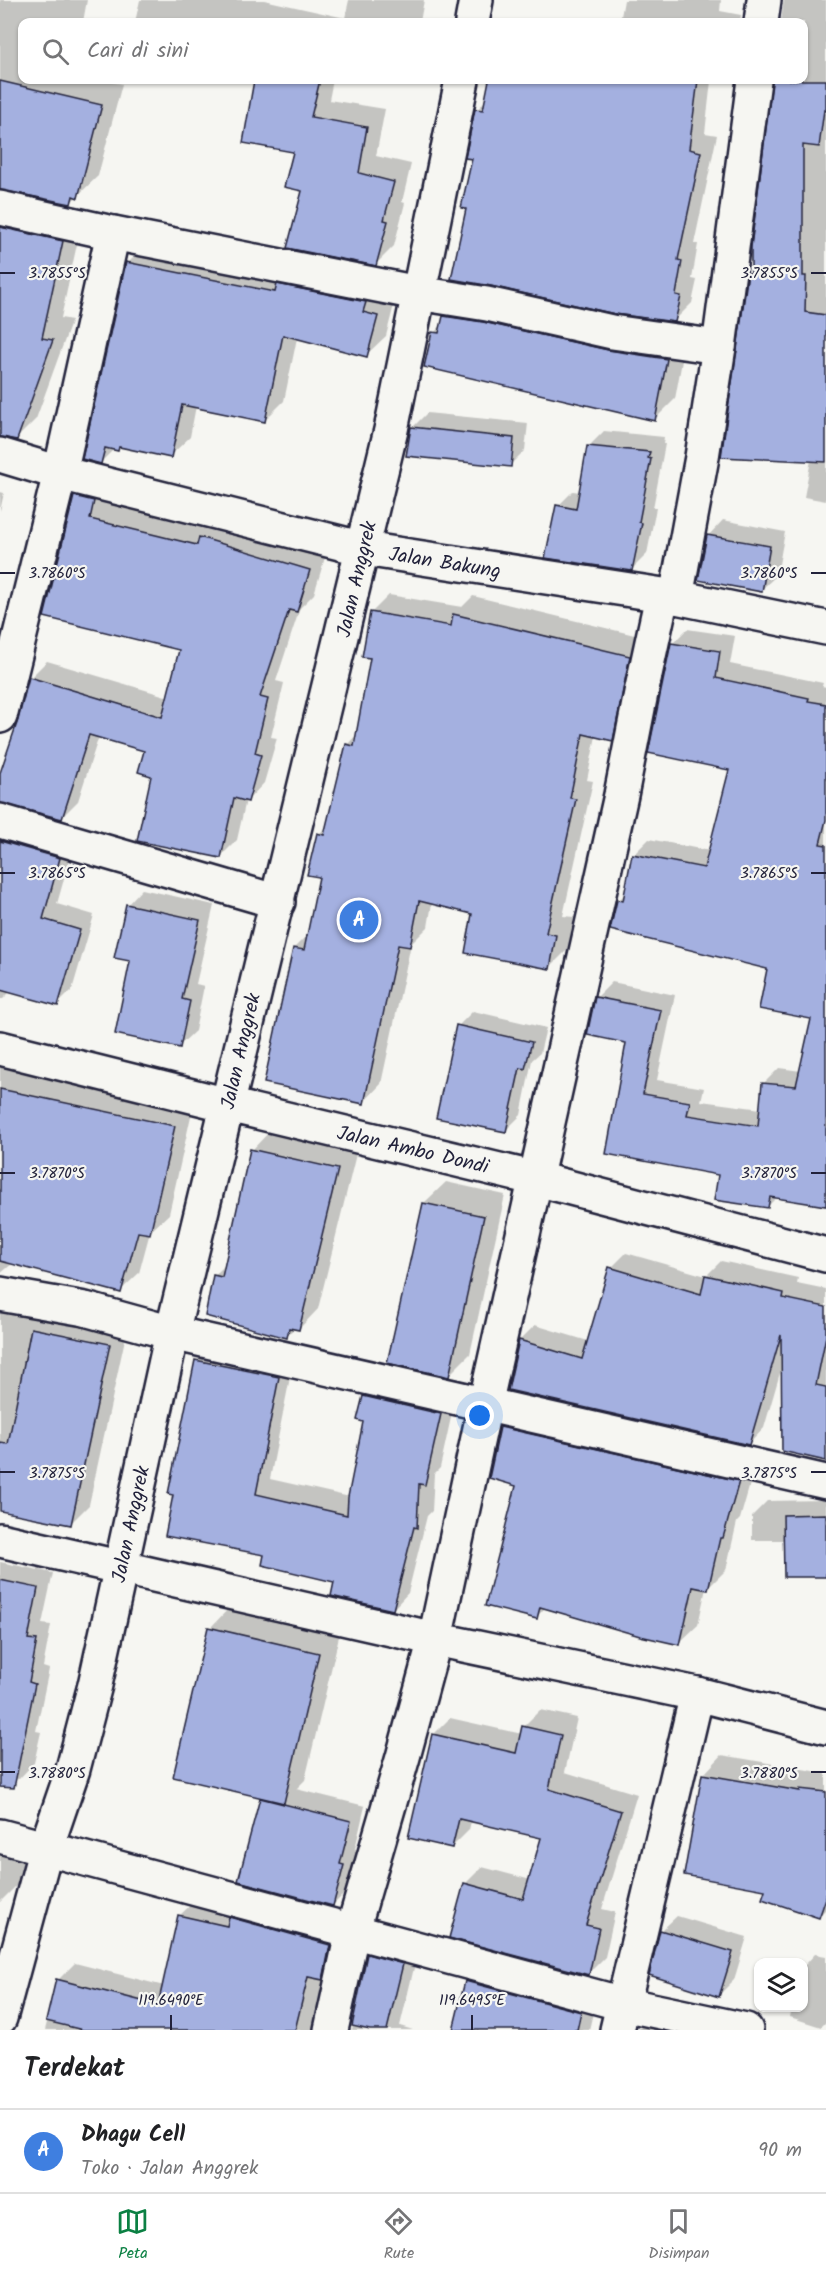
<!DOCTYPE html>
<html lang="id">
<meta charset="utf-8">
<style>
body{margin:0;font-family:Kalam,sans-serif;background:#f2f2f2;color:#202124}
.controls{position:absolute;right:18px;bottom:18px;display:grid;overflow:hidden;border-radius:12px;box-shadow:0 2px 4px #0004}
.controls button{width:54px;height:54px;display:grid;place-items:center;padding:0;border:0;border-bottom:2px solid #e0e0e0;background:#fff;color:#202124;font:30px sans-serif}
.you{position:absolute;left:480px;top:1416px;width:21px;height:21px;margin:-15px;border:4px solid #fff;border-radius:50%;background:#1a73e8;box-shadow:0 0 0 9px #1a73e833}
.badge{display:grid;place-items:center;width:39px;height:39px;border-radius:50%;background:#0b8043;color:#fff;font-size:20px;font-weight:700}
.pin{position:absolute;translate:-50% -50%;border:3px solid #fff;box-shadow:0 2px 6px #0006}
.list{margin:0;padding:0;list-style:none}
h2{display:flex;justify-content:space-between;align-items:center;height:78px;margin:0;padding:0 24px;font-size:26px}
h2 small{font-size:20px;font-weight:400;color:#757577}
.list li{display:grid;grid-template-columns:39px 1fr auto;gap:18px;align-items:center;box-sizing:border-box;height:84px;padding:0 24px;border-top:2px solid #e0e0e0}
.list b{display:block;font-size:22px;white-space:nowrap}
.list p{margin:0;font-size:20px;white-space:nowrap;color:#757577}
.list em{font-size:20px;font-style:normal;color:#757577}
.icon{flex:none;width:33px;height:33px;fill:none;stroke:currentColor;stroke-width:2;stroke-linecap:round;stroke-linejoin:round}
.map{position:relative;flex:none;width:826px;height:2030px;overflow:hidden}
.search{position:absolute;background:#fff;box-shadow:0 2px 4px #0004;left:18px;right:18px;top:18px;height:66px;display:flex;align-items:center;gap:15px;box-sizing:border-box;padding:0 21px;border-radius:12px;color:#757577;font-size:22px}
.sheet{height:162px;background:#fff}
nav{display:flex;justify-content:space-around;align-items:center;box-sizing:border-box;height:84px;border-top:2px solid #e0e0e0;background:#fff;font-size:16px;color:#757577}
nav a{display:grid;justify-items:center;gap:3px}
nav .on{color:#0b8043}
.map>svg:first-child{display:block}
.shadow{fill:#0003}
.building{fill:#a4b0e0;stroke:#22223b;stroke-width:1.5}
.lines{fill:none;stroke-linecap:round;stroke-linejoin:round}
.street-casing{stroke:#22223b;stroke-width:38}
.street{stroke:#f6f6f2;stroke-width:33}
.ticks{fill:none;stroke:#22223b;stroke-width:2}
.labels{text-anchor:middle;stroke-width:4.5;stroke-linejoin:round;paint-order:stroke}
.street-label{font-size:20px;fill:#22223b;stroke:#f6f6f2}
.ticks-label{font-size:15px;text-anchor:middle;fill:#22223b;stroke:#f6f6f2;stroke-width:4.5;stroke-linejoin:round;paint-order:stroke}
</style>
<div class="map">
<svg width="826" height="2030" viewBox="0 0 826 2030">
<rect width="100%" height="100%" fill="#f6f6f2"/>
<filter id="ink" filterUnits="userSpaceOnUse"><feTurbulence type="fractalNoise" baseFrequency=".0167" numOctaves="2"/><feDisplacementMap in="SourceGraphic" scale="12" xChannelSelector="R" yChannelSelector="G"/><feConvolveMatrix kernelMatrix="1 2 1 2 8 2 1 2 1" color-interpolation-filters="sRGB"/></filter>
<g filter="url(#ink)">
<g class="shadow">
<polygon points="0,0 87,0 83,22 22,22 22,80 101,80 122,84 98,176 70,203 0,172"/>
<polygon points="140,0 264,0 345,18 349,0 424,0 420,22 135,22"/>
<polygon points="624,0 721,0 720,11 741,15 740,22 620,22"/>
<polygon points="784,0 826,0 826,501 804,497 811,460 749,274 753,270 774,80 804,80 804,22 781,22"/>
<polygon points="255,80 333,80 329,100 385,109 376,156 411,164 402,202 405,203 394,246 376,264 304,190 295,151 244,142"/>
<polygon points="491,80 717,80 715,82 711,81 705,133 717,135 694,244 698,244 692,279 697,280 692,303 675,320 468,208 477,110 486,100"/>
<polygon points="0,215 82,221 61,318 72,320 36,419 16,439 0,436"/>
<polygon points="147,244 396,297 386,336 366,355 297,338 284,401 264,421 196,406 190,437 170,456 120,446 115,448 101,462 127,264"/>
<polygon points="464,297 686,339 675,399 655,419 434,333 443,323 444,317"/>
<polygon points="427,413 528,423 525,450 510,465 412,428"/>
<polygon points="604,431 664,437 663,444 665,444 653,508 656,508 647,554 631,570 558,506 573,491 580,492 589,446"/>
<polygon points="92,480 110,484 106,502 326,554 314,594 300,608 276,681 284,683 271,737 277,738 264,783 248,800 246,800 237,840 220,857 153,774 145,750 99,736 78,801 61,818 0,801 0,779 20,721 30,678 47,661 169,697 181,649 46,616 75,497"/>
<polygon points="0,492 4,493 0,511"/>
<polygon points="723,520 785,532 777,575 761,590 708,536"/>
<polygon points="389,595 462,607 473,596 647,638 630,721 612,739 596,736 587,780 593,781 563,916 574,917 568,949 550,967 474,913 432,903 428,927 411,944 381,1084 363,1103 294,948 309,933 321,876 319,834 328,825 347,745 358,733 372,657 371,613"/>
<polygon points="687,629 735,636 730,664 823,683 822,686 826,687 826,1205 777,1197 768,1206 720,1174 608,1153 628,1041 597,997 612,982 675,995 657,1080 704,1088 701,1101 761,1109 764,1083 779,1068 801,1071 813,1018 768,968 618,901 626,893 634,854 649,839 710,851 731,769 672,644"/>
<polygon points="0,816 74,843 57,904 94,915 72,990 57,1005 11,991 3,999 0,999"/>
<polygon points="142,889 214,905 196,984 204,986 195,1031 179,1046 132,960 127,905"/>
<polygon points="473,1011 546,1028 540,1053 532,1060 521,1115 506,1130 458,1026"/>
<polygon points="0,1053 5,1054 2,1067 193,1107 169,1214 150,1232 139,1273 120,1291 13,1263 0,1274 1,1282 128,1325 89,1505 70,1524 0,1509"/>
<polygon points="271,1130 357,1150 318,1309 299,1329 295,1328 286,1336 214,1276 226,1264 252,1150"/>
<polygon points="446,1182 505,1195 470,1354 449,1375 424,1203"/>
<polygon points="626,1253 706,1276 721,1261 798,1278 797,1283 826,1289 826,1459 782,1366 764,1428 749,1444 509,1389 520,1340 535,1325 588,1341 611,1268"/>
<polygon points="212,1346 293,1362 270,1479 350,1497 365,1421 364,1396 379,1381 455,1399 440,1468 434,1474 432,1511 427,1516 408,1593 393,1609 336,1581 266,1554 197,1361"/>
<polygon points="519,1409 756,1463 740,1519 737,1522 726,1570 708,1588 706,1588 698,1625 679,1643 546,1607 536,1617 518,1484 501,1428"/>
<polygon points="826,1500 826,1575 785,1540 752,1540 752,1516 767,1501"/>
<polygon points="0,1562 53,1573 42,1624 51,1625 43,1667 49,1669 36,1731 41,1732 34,1763 19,1779 0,1775"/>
<polygon points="231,1606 340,1632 305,1780 296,1789 365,1806 355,1849 358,1850 348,1890 333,1905 261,1799 263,1797 210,1628"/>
<polygon points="540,1710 577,1718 565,1772 637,1794 602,1909 615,1912 605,1957 588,1974 465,1884 482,1867 531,1880 543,1837 471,1821 469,1830 452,1847 433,1735 450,1718 522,1734 523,1727"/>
<polygon points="722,1755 819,1772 826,1772 826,1909 819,1916 767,1889 685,1874 704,1774"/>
<polygon points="0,1818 3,1819 8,1828 31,1837 18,1884 0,1902"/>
<polygon points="197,1899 347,1928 341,2030 45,2030 58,1980 75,1963 164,1986 179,1916"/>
<polygon points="677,1916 747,1937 734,1980 719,1995 661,1931"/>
<polygon points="385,1938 419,1947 400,2026 413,2030 352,2030 368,1955"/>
<polygon points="815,1954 826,1956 826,2022 821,2027 790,2017 792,2008 804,2008 804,1966"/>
<polygon points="483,1965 597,1995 589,2030 455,2030 466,1982"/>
<polygon points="653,2015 718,2030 638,2030"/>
</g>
<g class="building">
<polygon points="254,80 320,80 311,117 367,127 359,173 394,182 384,220 388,221 376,266 287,248 302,191 284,187 293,152 243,143"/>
<polygon points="489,80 698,80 689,149 701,152 678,260 682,261 676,295 681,296 675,322 615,314 491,286 451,279 466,209 461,208 472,159 465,158 475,109 483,110"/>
<polygon points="772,80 826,80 826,111 824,110 819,147 803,145 803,276 806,276 805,312 826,315 826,462 721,457 748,273 751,273 751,247"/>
<polygon points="0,81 102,105 78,198 73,196 71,204 0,190"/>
<polygon points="0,227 63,241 42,338 53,340 17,440 0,437"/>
<polygon points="126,262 275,292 277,284 366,302 363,312 378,316 367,357 283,335 265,422 182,405 171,458 119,447 118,451 105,448 101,464 82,459"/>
<polygon points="443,316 483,322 608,350 667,359 655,421 424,367 432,332 439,333"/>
<polygon points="411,427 514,438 511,467 406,456"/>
<polygon points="587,446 650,452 648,458 651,459 639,522 642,523 632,571 545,558 556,505 576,509"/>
<polygon points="74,496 94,501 90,519 197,545 199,537 310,570 297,612 289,610 260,697 268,699 255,753 261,755 248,802 234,798 221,858 137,841 151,776 138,772 144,751 89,735 62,819 0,803 0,773 18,720 29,677 162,717 179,650 44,617"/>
<polygon points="707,535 770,546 762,592 698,580"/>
<polygon points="370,612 451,626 453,614 630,656 613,741 583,734 570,798 576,799 546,933 556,935 550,969 465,953 472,914 419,901 410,947 398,945 364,1104 264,1083 293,948 304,950 319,877 307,875 317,833 324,835 346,744 354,746 370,658 362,657"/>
<polygon points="671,643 720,651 716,678 809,698 808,701 826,704 826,820 820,844 826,845 826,1206 770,1197 768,1208 714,1200 718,1175 606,1154 626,1043 587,1035 595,997 661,1010 643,1094 690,1102 687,1115 758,1126 762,1083 796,1086 811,1019 759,1009 767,969 610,930 617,900 623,901 632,854 704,868 729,770 648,753"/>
<polygon points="0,841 60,858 43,919 80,930 58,1006 0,990"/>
<polygon points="126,904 200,920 182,999 190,1001 180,1048 115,1034 130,961 114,958"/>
<polygon points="456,1025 532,1042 525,1069 520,1068 506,1132 436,1118"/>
<polygon points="0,1089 175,1126 150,1234 138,1232 121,1293 0,1261"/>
<polygon points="250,1149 338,1169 299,1330 289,1328 287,1338 205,1316 213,1275 222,1277"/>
<polygon points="423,1203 484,1216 449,1377 387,1363"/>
<polygon points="609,1267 701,1294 705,1275 784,1293 783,1298 826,1307 826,1336 816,1385 826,1387 826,1461 782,1451 781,1335 749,1445 508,1390 519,1340 582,1359"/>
<polygon points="31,1328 110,1344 71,1525 0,1511 0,1443 8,1444"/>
<polygon points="195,1360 279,1377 256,1494 347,1515 348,1497 363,1422 357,1420 363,1396 441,1414 425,1485 419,1484 417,1528 414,1527 393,1610 331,1596 334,1582 262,1565 264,1555 165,1536 173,1495 168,1494"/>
<polygon points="500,1427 739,1481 723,1538 720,1538 708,1590 693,1587 680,1645 640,1636 540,1607 537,1619 485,1606 516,1486 489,1478"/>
<polygon points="826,1514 826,1577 784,1577 783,1515"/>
<polygon points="0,1580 38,1588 28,1639 37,1640 29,1682 35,1684 14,1788 0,1787"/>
<polygon points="208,1627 319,1653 284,1803 173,1777"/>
<polygon points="522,1726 561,1735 549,1789 621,1811 586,1925 599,1928 589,1975 449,1938 464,1883 523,1899 541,1838 459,1819 452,1848 408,1838 432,1734 516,1753"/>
<polygon points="702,1774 800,1791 800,1789 826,1792 826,1898 819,1918 762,1899 765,1890 684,1875"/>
<polygon points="260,1798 351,1821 340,1864 344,1865 333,1906 238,1881"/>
<polygon points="178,1915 227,1926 229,1917 330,1945 323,1980 308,1977 295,2030 83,2030 46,2021 56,1979 158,2005"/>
<polygon points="660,1930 733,1952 719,1997 649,1975"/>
<polygon points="367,1954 403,1964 387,2030 370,2030 352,2026"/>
<polygon points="465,1981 581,2012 577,2030 453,2030"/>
</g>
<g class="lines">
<g class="street-casing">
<g id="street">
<polyline points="472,22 476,0"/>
<polyline points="761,22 764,0"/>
<polyline points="0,208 113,233 418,293 487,304 612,332 719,347"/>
<polyline points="0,455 60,473 364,549 676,597 826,628"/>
<polyline points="676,597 702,457 719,347 754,80"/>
<polyline points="0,716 60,473 113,233"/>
<polyline points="0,821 278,902"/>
<polyline points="0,1048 228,1105 537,1179 826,1255"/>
<polyline points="0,1294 85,1309 172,1333 826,1482"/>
<polyline points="0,1540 435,1639 697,1694 826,1727"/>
<polyline points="0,1836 623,2004 746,2030"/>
<polyline points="0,2018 46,1848 73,1769 95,1685 172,1333 391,430 462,80"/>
<polyline points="331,2030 353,1929 403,1757 435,1639 485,1405 621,795 641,693 662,596"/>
<polyline points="617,2030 697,1694"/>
</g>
</g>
<use href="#street" class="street"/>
</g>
</g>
<path class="ticks" d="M0 273H15M811 273H826M0 573H15M811 573H826M0 873H15M811 873H826M0 1173H15M811 1173H826M0 1472H15M811 1472H826M0 1772H15M811 1772H826M171 2015V2030M472 2015V2030"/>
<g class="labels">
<g class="street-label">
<text transform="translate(445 562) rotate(9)" y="7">Jalan Bakung</text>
<text transform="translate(356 579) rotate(-77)" y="7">Jalan Anggrek</text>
<text transform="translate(240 1051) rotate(-77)" y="7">Jalan Anggrek</text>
<text transform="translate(413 1149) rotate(13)" y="7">Jalan Ambo Dondi</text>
<text transform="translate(130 1524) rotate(-78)" y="7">Jalan Anggrek</text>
</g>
</g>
<g class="ticks-label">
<text x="57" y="278">3.7855°S</text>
<text x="769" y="278">3.7855°S</text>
<text x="57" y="578">3.7860°S</text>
<text x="769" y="578">3.7860°S</text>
<text x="57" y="878">3.7865°S</text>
<text x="769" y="878">3.7865°S</text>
<text x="57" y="1178">3.7870°S</text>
<text x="769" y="1178">3.7870°S</text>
<text x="57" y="1478">3.7875°S</text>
<text x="769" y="1478">3.7875°S</text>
<text x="57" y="1778">3.7880°S</text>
<text x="769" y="1778">3.7880°S</text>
<text x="171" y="2005">119.6490°E</text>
<text x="472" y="2005">119.6495°E</text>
</g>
</svg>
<div class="controls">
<button><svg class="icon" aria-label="layers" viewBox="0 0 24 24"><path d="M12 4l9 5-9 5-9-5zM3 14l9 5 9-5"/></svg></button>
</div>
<div class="you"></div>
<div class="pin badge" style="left:359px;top:920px;background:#3f7fe0">A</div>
<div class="search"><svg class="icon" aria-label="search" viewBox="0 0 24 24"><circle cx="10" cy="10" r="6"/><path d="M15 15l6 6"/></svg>Cari di sini</div>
</div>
<section class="sheet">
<h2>Terdekat<small></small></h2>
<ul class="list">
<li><span class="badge" style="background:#3f7fe0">A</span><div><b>Dhagu Cell</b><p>Toko · Jalan Anggrek</p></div><em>90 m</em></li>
</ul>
</section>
<nav>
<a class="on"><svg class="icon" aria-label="map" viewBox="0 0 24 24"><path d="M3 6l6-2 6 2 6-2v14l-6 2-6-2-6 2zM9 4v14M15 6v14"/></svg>Peta</a>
<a><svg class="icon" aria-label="directions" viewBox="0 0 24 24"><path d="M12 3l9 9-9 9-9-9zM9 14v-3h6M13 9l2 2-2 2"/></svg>Rute</a>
<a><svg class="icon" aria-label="saved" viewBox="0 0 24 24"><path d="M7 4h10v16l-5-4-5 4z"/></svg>Disimpan</a>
</nav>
